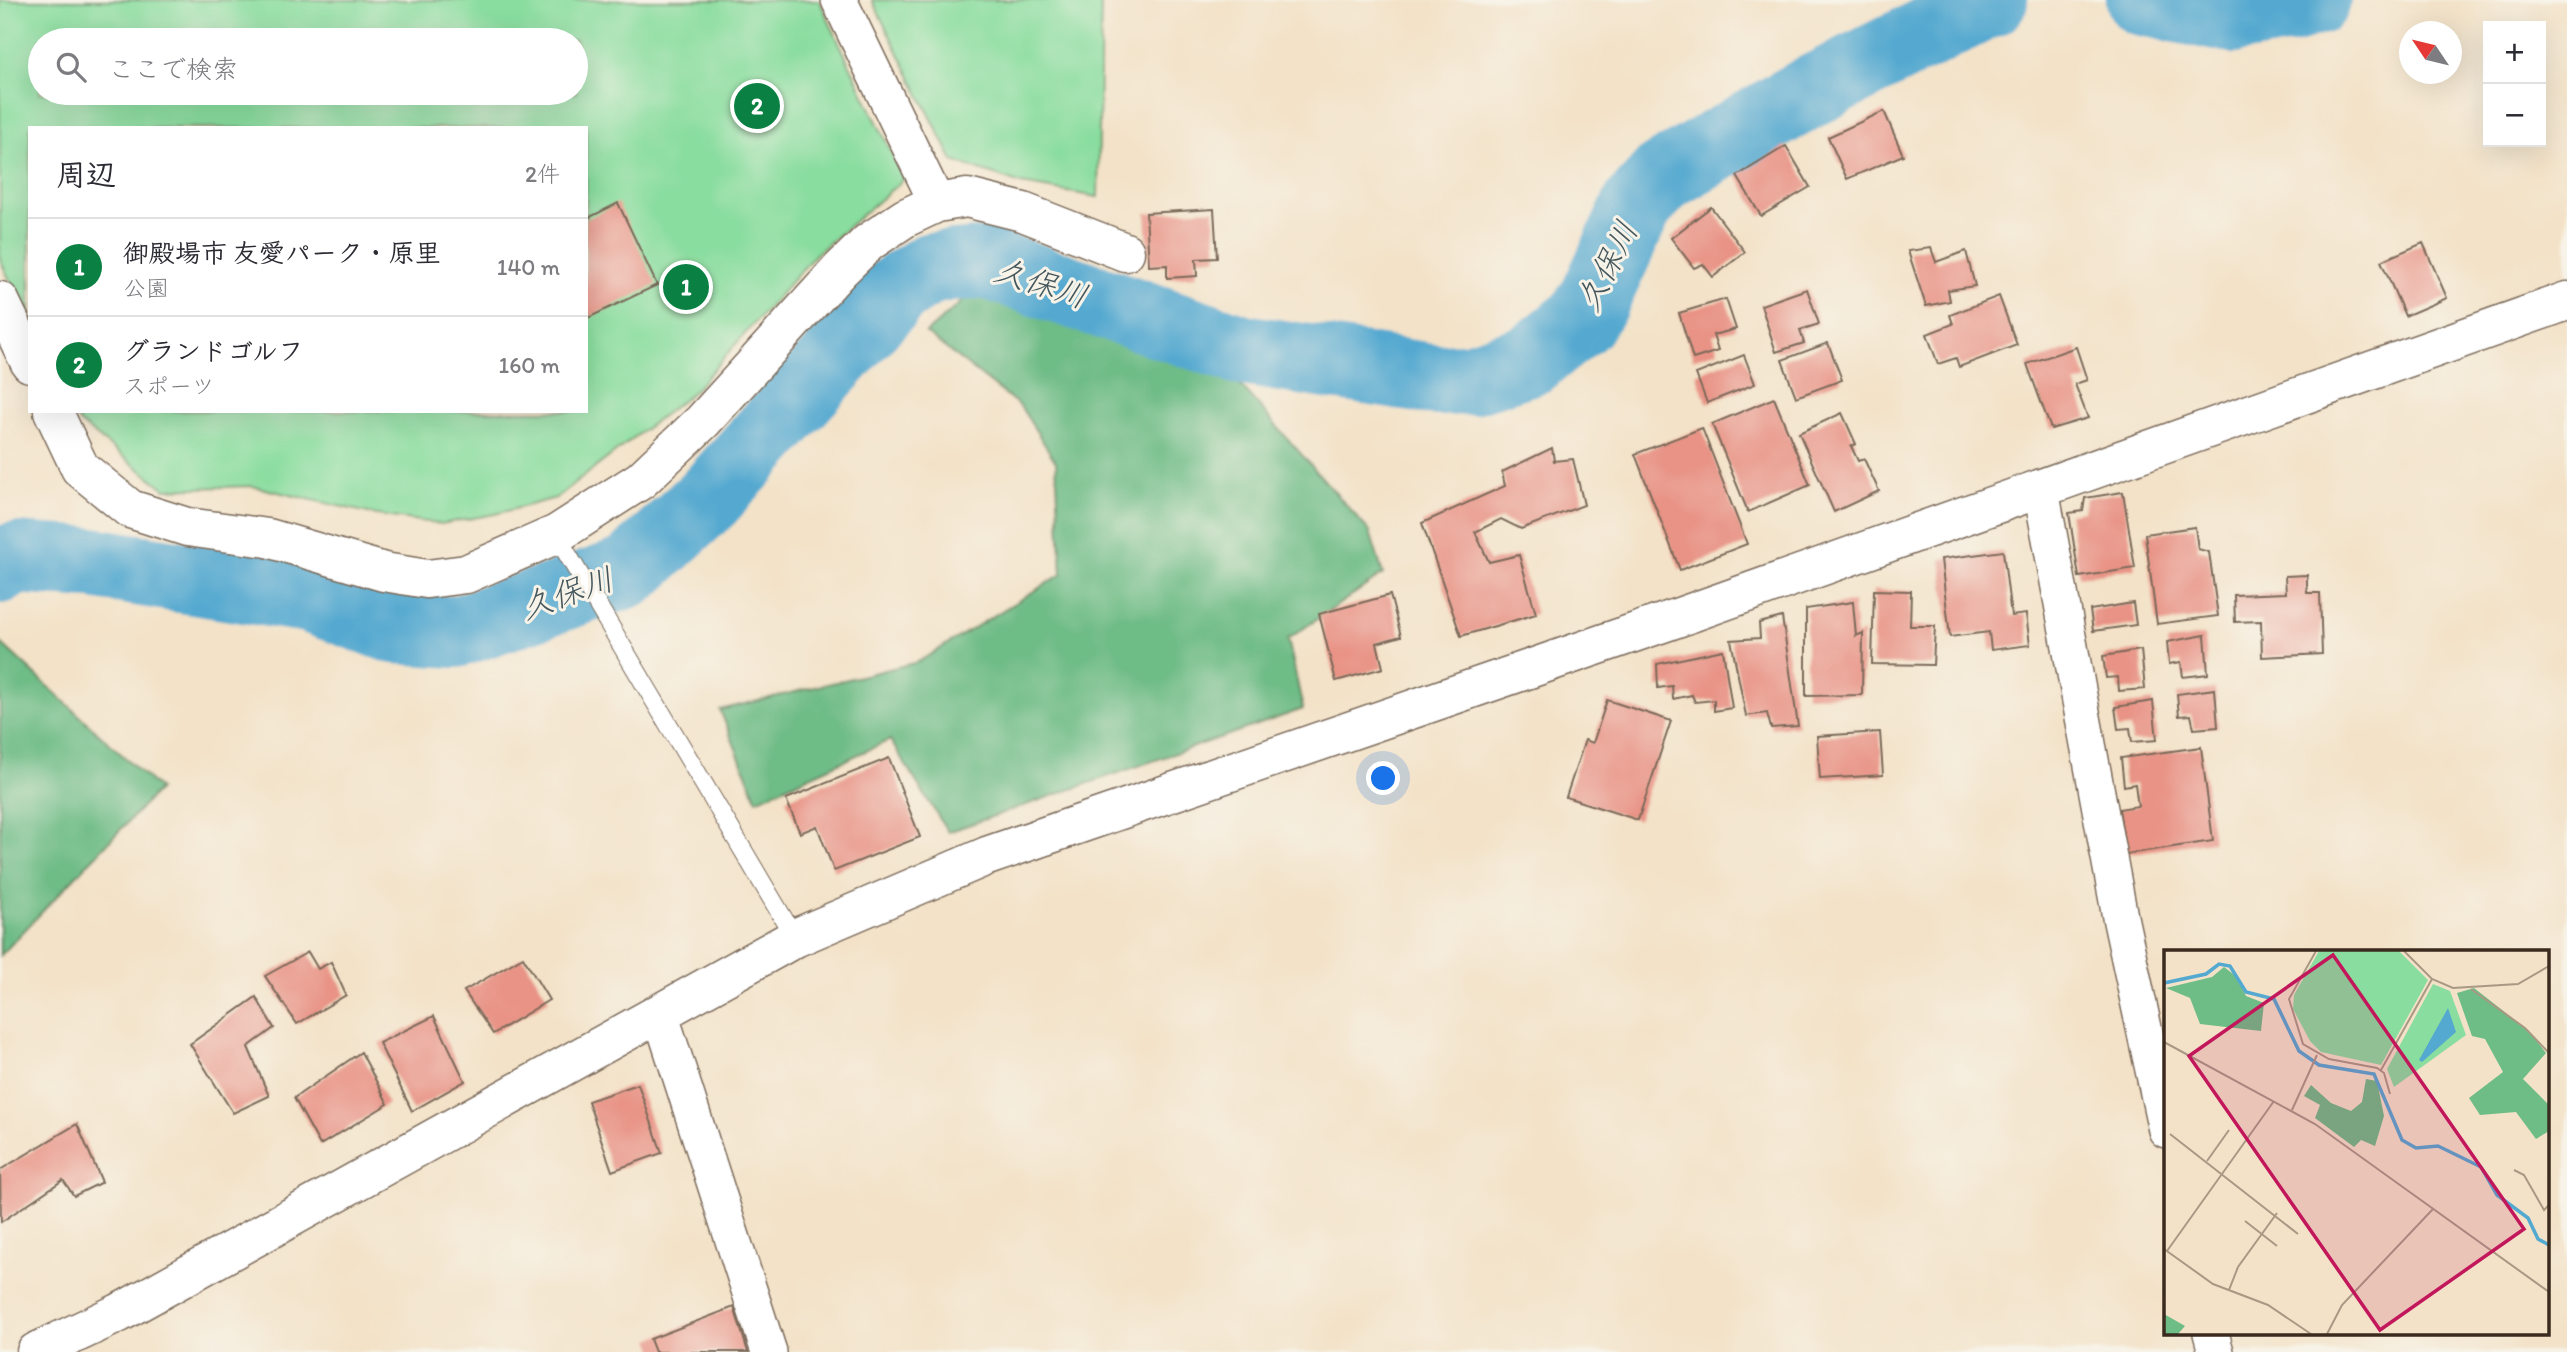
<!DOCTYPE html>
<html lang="ja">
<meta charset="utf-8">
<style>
body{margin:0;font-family:Itim,"Klee One",sans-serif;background:#f2f2f3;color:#2b2b33}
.controls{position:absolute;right:21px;top:21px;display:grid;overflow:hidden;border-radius:0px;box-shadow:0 7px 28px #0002}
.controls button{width:63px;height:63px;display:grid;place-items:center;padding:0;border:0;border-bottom:2px solid #e1e1e2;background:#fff;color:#2b2b33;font:35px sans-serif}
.compass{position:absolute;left:2399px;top:21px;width:63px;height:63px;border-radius:50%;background:#fff;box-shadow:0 7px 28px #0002;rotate:305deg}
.you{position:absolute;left:1384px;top:779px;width:24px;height:24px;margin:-18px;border:5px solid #fff;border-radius:50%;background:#1a73e8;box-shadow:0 0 0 10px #1a73e833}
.badge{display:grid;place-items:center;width:46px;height:46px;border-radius:50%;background:#0b8043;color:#fff;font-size:23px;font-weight:700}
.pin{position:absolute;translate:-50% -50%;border:4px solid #fff;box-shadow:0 2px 7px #0006}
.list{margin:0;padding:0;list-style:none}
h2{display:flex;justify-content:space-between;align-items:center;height:91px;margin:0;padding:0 28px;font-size:30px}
h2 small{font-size:23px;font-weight:400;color:#7c7c81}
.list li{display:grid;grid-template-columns:46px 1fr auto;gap:21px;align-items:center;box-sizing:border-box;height:98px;padding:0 28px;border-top:2px solid #e1e1e2}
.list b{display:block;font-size:26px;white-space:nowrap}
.list p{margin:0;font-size:23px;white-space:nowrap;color:#7c7c81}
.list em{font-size:23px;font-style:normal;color:#7c7c81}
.icon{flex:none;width:38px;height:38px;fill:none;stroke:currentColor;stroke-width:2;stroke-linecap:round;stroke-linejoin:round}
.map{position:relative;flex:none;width:2567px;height:1352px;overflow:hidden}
.search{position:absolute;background:#fff;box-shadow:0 7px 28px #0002;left:28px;top:28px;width:560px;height:77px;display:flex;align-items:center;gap:18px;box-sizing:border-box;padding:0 24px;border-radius:38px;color:#7c7c81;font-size:26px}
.panel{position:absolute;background:#fff;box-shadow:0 7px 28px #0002;left:28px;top:126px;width:560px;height:287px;border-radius:0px}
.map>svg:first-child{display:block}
.green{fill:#89dd9f;stroke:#62845e;stroke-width:2;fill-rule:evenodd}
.forest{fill:#6ebc86;stroke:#547352;stroke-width:2}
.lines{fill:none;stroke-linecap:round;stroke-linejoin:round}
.river{stroke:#54a9d0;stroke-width:72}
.building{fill:#e89385}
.lane-casing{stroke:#7b6a5a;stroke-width:20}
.street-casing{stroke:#7b6a5a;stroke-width:38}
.secondary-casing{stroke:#7b6a5a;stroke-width:41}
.lane{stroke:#fff;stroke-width:18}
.street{stroke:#fff;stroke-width:35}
.secondary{stroke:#fff;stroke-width:38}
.labels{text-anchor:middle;stroke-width:6;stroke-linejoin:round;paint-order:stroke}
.water-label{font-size:32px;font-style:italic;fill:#44565c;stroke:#f7f3e8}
.inset-river{fill:none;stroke:#54a9d0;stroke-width:3.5}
.inset-road{fill:none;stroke:#a99884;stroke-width:2}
.view{fill:#c2185b;fill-opacity:0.15;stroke:#c2185b;stroke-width:3.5}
.inset-edge{fill:none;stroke:#3b2a1e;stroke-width:3.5}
</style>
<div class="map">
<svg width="2567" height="1352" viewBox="0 0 2567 1352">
<rect width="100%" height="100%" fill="#f7f3e8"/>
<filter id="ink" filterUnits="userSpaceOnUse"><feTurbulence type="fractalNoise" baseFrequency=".0143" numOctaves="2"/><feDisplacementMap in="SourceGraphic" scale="14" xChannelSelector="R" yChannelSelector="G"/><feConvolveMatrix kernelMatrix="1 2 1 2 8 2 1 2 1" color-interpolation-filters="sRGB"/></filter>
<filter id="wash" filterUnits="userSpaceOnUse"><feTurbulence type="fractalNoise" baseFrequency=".00686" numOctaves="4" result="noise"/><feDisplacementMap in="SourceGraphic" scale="28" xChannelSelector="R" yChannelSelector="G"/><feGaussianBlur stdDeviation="1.57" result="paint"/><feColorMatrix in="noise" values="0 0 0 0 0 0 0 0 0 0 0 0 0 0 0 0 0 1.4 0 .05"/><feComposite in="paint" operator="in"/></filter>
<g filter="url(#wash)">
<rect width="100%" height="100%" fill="#f3e2c8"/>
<g class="green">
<path d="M0 0H819L904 179 815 255 694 391 556 498 495 514 441 524 377 515 252 486 165 489 79 422 74 411H586V128H30V321L0 260ZM40 40H576V93H40Z"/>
<polygon points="872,0 1101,0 1098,197 1021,184 953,161"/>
</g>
<g class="forest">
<polygon points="988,279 1118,327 1241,386 1370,532 1383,574 1288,639 1303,709 948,832 890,740 757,800 720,710 918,662 1062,574 1056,462 1020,406 926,333"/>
<polygon points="0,642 159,789 0,956"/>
</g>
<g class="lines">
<g class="river">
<polyline points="2142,0 2233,18 2290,8 2315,0"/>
<polyline points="0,568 15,558 92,563 308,597 395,628 456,632 629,572 709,498 898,289 931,268 986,263 1243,350 1438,380 1469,379 1532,359 1580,321 1595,298 1638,205 1664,176 1810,92 1992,0"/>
</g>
</g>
<g id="blocks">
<g class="building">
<polygon points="1884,111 1903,155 1847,179 1828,137"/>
<polygon points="1786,146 1810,187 1761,216 1737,176"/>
<polygon points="618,203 657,285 586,319 586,219"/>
<polygon points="1711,207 1745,252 1713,277 1703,264 1694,268 1671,238"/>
<polygon points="1214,209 1217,258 1196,259 1197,276 1167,278 1167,265 1149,266 1146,213"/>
<polygon points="2423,243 2447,298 2405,316 2381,261"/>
<polygon points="1931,248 1936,262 1966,251 1975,286 1948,290 1950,301 1926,306 1908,251"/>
<polygon points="1807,289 1819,324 1800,330 1804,343 1776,352 1761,305"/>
<polygon points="1999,296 2017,345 1959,367 1956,358 1938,364 1927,334 1953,324 1950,315"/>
<polygon points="1726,299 1736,329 1713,335 1718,351 1693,359 1679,313"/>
<polygon points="1828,343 1842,380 1796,397 1782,360"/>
<polygon points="2076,347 2087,380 2075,384 2088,418 2051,429 2027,364"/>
<polygon points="1744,355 1755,384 1707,403 1696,374"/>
<polygon points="1774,398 1810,485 1748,512 1712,424"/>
<polygon points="1842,413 1856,444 1851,446 1858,461 1864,459 1879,491 1834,512 1799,433"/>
<polygon points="1702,428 1747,544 1680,570 1635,454"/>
<polygon points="1552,448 1554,461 1573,459 1584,505 1521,529 1501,519 1475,532 1489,562 1519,555 1536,614 1461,636 1422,523 1505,486 1502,472"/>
<polygon points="2123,492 2135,568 2079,577 2069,513 2083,511 2085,498"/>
<polygon points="2195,527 2198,549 2209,552 2218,616 2157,624 2145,534"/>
<polygon points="2003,551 2011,616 2026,614 2030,645 1991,650 1989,632 1950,637 1941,559"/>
<polygon points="2307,575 2307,593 2320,593 2322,654 2262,657 2261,621 2235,622 2234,595 2286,593 2285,576"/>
<polygon points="1874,590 1911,591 1910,626 1935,626 1933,665 1872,664"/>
<polygon points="1390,595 1401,636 1377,643 1383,668 1336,681 1319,614"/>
<polygon points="1853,602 1856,636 1863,633 1862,695 1806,696 1806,609"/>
<polygon points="2133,603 2136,625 2093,631 2090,610"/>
<polygon points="1782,617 1798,726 1771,728 1767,713 1746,716 1731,640 1760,638 1759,623"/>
<polygon points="2205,635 2208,674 2183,677 2181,662 2169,664 2167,642"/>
<polygon points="1723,650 1732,708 1714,711 1714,700 1695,702 1692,695 1673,699 1672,686 1658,688 1657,664"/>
<polygon points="2141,650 2145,689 2119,691 2118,677 2106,678 2103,656"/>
<polygon points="2215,689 2218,727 2194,729 2191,715 2179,716 2177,694"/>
<polygon points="1607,700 1671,721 1638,820 1566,797 1585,740 1593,743"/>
<polygon points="2153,701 2157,740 2132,742 2130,728 2118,729 2115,707"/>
<polygon points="1880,732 1883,775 1820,779 1817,736"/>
<polygon points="2201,747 2213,841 2126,854 2119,809 2138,806 2135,784 2124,786 2121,758"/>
<polygon points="889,758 920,837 834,871 817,826 800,833 786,799"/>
<polygon points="308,952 318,969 331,962 346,995 297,1024 265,976"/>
<polygon points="523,957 549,1000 493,1034 464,991"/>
<polygon points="256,997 274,1028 248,1047 269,1096 233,1113 190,1044"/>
<polygon points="434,1016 465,1081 412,1111 379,1043"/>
<polygon points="361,1052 388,1104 320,1145 294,1098"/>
<polygon points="638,1084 662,1153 612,1171 588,1101"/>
<polygon points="77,1124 102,1182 74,1196 63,1180 1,1222 0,1170"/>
<polygon points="734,1307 748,1352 655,1352 650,1339"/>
</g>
</g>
</g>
<g filter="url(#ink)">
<use href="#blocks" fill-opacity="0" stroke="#7b6a5a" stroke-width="2"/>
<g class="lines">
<g class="lane-casing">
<polyline id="lane" points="565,550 795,938"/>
</g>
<g class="street-casing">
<g id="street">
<polyline points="839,0 937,203"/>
<polyline points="2041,490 2120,917 2166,1130"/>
<polyline points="660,1013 769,1352"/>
<polyline points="2211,1333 2216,1352"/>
</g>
</g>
<g class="secondary-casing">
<g id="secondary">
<polyline points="0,301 30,363"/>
<polyline points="53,411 80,468 130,509 187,527 268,538 384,572 427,579 466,574 557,534 641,480 703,421 840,270 869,242 905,218 937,203 967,198 1023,212 1125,252"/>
<polyline points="36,1352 119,1313 795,938 987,856 1671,620 2567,301"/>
</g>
</g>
<use href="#lane" class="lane"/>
<use href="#street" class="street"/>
<use href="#secondary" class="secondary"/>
</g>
</g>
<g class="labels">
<g class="water-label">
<text transform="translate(1607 266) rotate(-63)" y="11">久保川</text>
<text transform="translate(1041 283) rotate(18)" y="11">久保川</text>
<text transform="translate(567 593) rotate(-19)" y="11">久保川</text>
</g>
</g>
<g transform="translate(2164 950)">
<rect width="385" height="385" fill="#f3e2c8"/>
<path d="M155 1H235L264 30 217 115 157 102 146 91 129 59 130 45ZM269 34 286 41 302 85 230 137 223 119Z" fill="#89dd9f"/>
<path d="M60 17 73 27 82 46 100 53 97 81 36 74 26 48 2 38 48 27ZM310 38 365 81 382 103 359 129 385 155V181L372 189 352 162 316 165 305 148 339 122 321 89 308 86 293 43ZM202 129 213 131 220 166 211 196 197 190 190 197 151 168 156 155 140 146 147 135 167 153 187 161 198 152ZM0 364 21 376 14 384H0Z" fill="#6ebc86"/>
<path d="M284 58 292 82 258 112 255 110Z" fill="#54a9d0"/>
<path class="inset-river" d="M0 33 42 24 55 14 66 16 82 42 110 49 135 101 155 115 210 124 238 190 252 198 274 196 317 217 333 245 364 268 374 289 385 295"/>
<path class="inset-road" d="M152 1 125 49 139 94 165 109 213 118 220 123 226 144M240 1 268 29 289 38 354 34 385 16M307 39 361 78 385 103M0 92 151 174 385 342M217 120 268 29M128 160 153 105M6 184 134 284M43 211 65 180M350 220 360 225 380 260 385 255M81 271 113 296M0 299 49 334 104 355 147 384M3 301 110 151M65 340 74 317 113 263M163 384 178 355 269 259"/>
<path class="view" d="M169 5 360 279 216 380 25 106Z"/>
<rect width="385" height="385" class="inset-edge"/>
</g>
</svg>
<div class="controls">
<button>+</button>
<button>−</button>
</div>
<svg class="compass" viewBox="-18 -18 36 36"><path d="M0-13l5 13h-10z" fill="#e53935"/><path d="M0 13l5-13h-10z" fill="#7c7c81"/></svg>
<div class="you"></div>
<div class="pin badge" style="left:686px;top:287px">1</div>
<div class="pin badge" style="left:757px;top:106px">2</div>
<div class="search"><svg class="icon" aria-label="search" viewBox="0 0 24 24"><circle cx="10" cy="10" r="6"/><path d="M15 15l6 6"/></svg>ここで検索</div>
<section class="panel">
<h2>周辺<small>2件</small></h2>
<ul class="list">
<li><span class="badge">1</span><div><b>御殿場市 友愛パーク・原里</b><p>公園</p></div><em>140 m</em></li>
<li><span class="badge">2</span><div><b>グランドゴルフ</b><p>スポーツ</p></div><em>160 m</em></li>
</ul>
</section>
</div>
